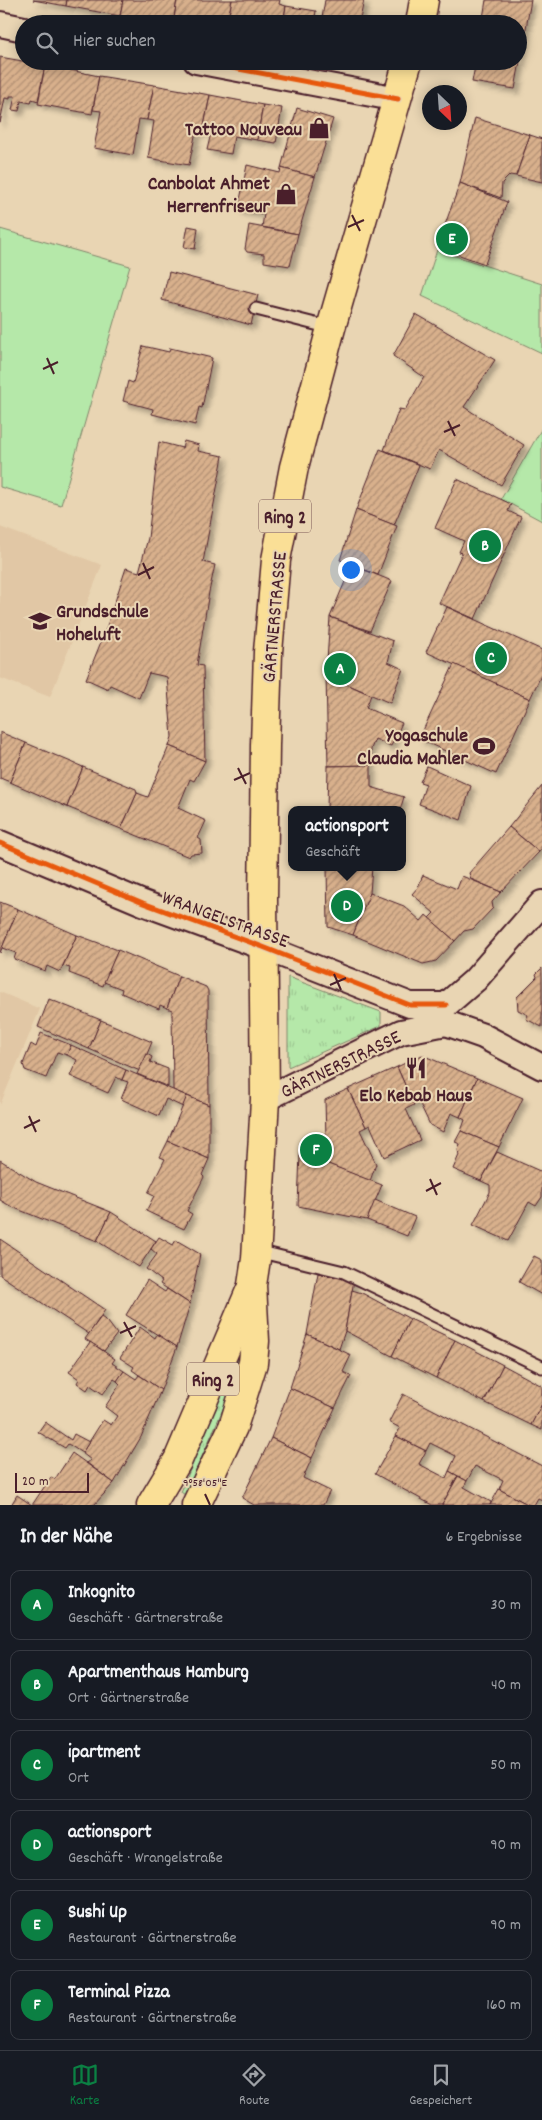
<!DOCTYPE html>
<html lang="de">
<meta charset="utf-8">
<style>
body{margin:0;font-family:Dekko,sans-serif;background:#242831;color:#f1f3f6}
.compass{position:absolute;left:422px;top:85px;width:45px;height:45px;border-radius:50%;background:#171b24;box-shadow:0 2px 12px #0003;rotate:155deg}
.scale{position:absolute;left:15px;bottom:12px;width:74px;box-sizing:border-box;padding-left:5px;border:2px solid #4a1f2b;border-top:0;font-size:14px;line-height:18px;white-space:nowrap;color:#4a1f2b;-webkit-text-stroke:4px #e9d5b3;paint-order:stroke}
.you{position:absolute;left:350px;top:569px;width:18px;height:18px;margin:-12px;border:4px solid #fff;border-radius:50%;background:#1a73e8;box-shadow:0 0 0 8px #1a73e833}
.badge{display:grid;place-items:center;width:32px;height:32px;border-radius:50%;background:#0b8043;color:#fff;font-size:16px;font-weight:700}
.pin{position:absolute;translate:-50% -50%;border:2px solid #fff;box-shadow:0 1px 5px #0006}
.popup{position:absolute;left:288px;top:806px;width:118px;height:65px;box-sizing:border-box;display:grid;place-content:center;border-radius:10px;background:#171b24;filter:drop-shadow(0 1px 4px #0005);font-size:16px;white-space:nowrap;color:#9ea1a6}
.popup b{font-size:19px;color:#f1f3f6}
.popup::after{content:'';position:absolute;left:50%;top:100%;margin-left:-10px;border:10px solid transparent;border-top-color:#171b24}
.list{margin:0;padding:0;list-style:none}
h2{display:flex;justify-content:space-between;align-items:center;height:65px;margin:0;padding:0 20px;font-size:21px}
h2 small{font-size:16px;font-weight:400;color:#9ea1a6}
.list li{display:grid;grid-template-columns:32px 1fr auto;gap:15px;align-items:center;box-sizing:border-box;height:70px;margin:0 10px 10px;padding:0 10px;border:1px solid #363941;border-radius:10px}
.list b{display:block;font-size:19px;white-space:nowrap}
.list p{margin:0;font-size:16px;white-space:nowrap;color:#9ea1a6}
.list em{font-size:16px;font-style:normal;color:#9ea1a6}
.icon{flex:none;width:28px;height:28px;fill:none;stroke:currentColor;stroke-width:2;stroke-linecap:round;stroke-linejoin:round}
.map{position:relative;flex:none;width:542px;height:1505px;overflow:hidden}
.search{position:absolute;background:#171b24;box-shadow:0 2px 12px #0003;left:15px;right:15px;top:15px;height:55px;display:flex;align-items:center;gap:12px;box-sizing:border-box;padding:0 18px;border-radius:28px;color:#9ea1a6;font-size:19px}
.sheet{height:545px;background:#171b24}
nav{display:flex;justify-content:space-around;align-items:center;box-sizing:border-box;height:70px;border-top:1px solid #363941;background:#171b24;font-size:14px;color:#9ea1a6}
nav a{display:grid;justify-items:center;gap:2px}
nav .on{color:#0b8043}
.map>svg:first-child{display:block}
.built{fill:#e1c7a5}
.grass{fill:url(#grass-tufts);stroke:#80846a}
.green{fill:#b5e8a9;stroke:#80846a}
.building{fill:url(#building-hatch);stroke:#4a1f2b;filter:url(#shadow)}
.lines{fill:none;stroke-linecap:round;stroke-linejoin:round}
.service-casing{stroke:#4a1f2b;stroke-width:15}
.minor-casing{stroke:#4a1f2b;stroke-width:28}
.primary-casing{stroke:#4a1f2b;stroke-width:31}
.service{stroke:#e9d5b3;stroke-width:11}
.minor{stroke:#e9d5b3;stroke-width:24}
.primary{stroke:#fadf96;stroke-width:28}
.cycleway-casing{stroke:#e9d5b3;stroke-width:8}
.cycleway{stroke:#e8590c;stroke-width:5}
.ticks{fill:none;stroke:#4a1f2b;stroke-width:2}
.labels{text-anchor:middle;stroke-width:4;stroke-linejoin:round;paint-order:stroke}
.shield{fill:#e9d5b3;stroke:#7a5654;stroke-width:1}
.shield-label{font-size:19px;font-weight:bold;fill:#4a1f2b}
.poi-label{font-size:20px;font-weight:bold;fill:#4a1f2b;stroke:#e9d5b3;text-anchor:end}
.street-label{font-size:20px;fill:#4a1f2b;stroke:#e9d5b3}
.ticks-label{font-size:12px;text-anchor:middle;fill:#4a1f2b;stroke:#e9d5b3;stroke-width:4;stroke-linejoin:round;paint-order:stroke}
</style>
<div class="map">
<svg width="542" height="1505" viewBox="0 0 542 1505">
<defs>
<pattern id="grass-tufts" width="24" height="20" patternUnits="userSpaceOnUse" patternTransform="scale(1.25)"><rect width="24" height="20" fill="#b5e8a9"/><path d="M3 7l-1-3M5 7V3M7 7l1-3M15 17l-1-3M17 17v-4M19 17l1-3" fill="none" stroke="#9dc792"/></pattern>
<pattern id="building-hatch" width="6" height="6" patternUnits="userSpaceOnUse" patternTransform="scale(1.25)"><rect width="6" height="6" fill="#d8b08c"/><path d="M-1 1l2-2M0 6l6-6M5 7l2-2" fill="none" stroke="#b18f73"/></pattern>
<filter id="shadow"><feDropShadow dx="4.5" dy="4.5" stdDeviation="2.5" flood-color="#0004"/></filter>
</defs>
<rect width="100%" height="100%" fill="#e9d5b3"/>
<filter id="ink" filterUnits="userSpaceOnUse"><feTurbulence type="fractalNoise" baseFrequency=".02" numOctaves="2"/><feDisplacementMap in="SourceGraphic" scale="10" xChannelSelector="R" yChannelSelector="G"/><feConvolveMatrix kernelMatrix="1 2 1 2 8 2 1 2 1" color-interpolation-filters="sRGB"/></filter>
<g filter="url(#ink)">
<g class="built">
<polygon points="0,527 102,565 50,697 0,678"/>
<polygon points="0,992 40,1009 0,1105"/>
</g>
<g class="grass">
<polygon points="288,977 381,1012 381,1026 288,1067"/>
<polygon points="247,1331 227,1400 185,1495 181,1492"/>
</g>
<g class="green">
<polygon points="0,229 130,266 61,505 0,487"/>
<polygon points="437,250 542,284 542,353 422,296"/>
<polygon points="542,428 542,521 501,499"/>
</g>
<g class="building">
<polygon points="33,0 67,0 66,6"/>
<polygon points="67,0 123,0 120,16 66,6"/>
<polygon points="123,0 177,0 173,24 120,16"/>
<polygon points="177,0 232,0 227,24 173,24"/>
<polygon points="232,0 280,0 279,4 286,6 283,24 227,24"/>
<polygon points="325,0 364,0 359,24 321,24"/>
<polygon points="486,0 531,0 525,34 518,33 518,24 482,24"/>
<polygon points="286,6 316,11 315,17 321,19 321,24 283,24"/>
<polygon points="518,33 525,34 515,89 472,82 476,61 518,61"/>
<polygon points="0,57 45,65 38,101 32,99 31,103 21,101 19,111 12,110 15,96 10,96 10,99 5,98 0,123"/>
<polygon points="45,65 99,76 92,114 38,104"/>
<polygon points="99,76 154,85 147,120 139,119 133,155 94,148 101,111 93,110"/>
<polygon points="154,85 210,95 203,132 196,131 189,165 148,158 154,121 147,120"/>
<polygon points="210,95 263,105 257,140 234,136 231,154 207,150 211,133 203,132"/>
<polygon points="263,105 282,108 276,143 257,140"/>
<polygon points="297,108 333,119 315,177 281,168"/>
<polygon points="475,118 530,135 516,176 510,175 502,183 501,198 460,183"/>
<polygon points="530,135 542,139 542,182 516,176"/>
<polygon points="247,165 280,173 281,168 315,177 298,234 262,227 264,214 238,210"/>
<polygon points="460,183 507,202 485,264 437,247"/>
<polygon points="249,225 298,234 290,266 264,262 264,254 247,252 245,249"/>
<polygon points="188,226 198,228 195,249 184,247"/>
<polygon points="169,272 258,295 251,325 162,300"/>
<polygon points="416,314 495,360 464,407 524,445 501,485 439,450 430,469 384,450 399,409 405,410 424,377 393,356"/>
<polygon points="143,346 169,352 170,348 212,358 202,408 199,407 195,425 152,414 153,409 123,401 128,381 133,383"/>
<polygon points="184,441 199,445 198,451 223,456 203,562 215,565 209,592 197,665 203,666 205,761 169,746 172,737 167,677 149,673 139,698 110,685 108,689 86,679 105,632 126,568 139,572 148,538 159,442 182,448"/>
<polygon points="380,449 419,465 394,525 356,510"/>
<polygon points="457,479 511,504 508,511 521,517 475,619 439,603 462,553 459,552 464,541 435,528"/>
<polygon points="356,510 397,526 378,575 340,560"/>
<polygon points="352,565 392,581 370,631 330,617"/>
<polygon points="447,607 542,650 542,673 530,699 426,652"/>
<polygon points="330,617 393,641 388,662 403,669 390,703 326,675"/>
<polygon points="454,664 530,699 496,774 419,739"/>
<polygon points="326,675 371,695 366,708 402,723 391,746 375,739 371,749 371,765 328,766"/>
<polygon points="0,732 26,743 10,782 0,778"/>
<polygon points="26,743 83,767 67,807 10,782"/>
<polygon points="169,746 205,761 194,781 190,779 178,808 206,821 198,838 201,840 202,853 191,854 189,857 121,829 137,793 148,797"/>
<polygon points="371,765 371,787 404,797 400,810 327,810 328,766"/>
<polygon points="427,766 471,786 461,820 419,804 426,784 420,782"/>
<polygon points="83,767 136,789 137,793 121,829 67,807"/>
<polygon points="542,786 542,848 539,852 509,827"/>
<polygon points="509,827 539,852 501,892 471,879 469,873"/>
<polygon points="327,867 372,867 370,893 353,935 328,927"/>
<polygon points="423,875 457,889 462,876 501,892 492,902 493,908 473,929 464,931 455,941 429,918 434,913 412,894 418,887"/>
<polygon points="370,893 404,906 421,921 426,915 455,941 436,961 423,964 353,935"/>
<polygon points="0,902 18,909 0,953"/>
<polygon points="18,909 77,935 60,972 47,966 45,971 14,959 16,953 2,948"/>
<polygon points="77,935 118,950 103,986 69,973 70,968 63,966"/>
<polygon points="118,950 179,976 167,1008 160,1005 159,1009 121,993 122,989 104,982"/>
<polygon points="542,968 542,1027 526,1019 528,1015 518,1010 517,997 537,977 536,974"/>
<polygon points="179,976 206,987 208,991 209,1105 173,1090 172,1010 167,1008"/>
<polygon points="49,999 101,1020 89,1049 38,1027"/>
<polygon points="101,1020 152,1042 140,1071 89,1049"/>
<polygon points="41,1033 71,1045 67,1055 57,1052 46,1078 25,1070 23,1064 31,1044 36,1047"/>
<polygon points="71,1045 126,1070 122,1080 116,1077 108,1093 70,1076 77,1060 67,1055"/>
<polygon points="147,1054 152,1057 150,1062 168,1069 168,1087 137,1074"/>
<polygon points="422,1055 477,1078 460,1117 451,1113 443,1132 430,1125 419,1102 414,1105 397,1067"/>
<polygon points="397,1067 414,1105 406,1109 420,1140 384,1157 370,1125 366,1127 348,1089"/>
<polygon points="126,1070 187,1096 183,1107 166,1099 159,1116 121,1099 128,1082 122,1080"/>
<polygon points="477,1078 523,1098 499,1147 461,1131 465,1120 460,1117"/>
<polygon points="348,1089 366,1127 360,1130 376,1164 370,1181 300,1153 307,1141 326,1139 325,1100"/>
<polygon points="187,1096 209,1105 209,1159 168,1141"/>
<polygon points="461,1131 499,1147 481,1181 453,1169 459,1155 458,1150 460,1144 455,1142"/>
<polygon points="168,1141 209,1159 202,1175 204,1177 187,1211 192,1214 184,1229 146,1211 154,1196 148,1193 165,1159 160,1157"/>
<polygon points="497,1152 542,1172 542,1197 536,1206 529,1202 508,1241 473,1225 490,1192 490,1185 481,1181"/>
<polygon points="300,1153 382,1185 367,1220 298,1206"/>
<polygon points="0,1160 36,1182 111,1212 97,1241 12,1207 0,1200"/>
<polygon points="375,1200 415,1217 407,1236 367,1220"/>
<polygon points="111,1212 156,1241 139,1267 97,1241"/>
<polygon points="159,1237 173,1245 176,1240 200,1254 190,1304 160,1284 162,1281 146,1269 157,1254 151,1249"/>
<polygon points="0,1239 105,1310 89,1334 0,1275"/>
<polygon points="534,1256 542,1260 542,1295 519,1282"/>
<polygon points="318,1273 354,1280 345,1331 339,1349 307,1334"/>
<polygon points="147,1280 165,1292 167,1289 190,1304 177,1347 126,1315"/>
<polygon points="352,1290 362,1293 410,1319 392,1356 345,1331"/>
<polygon points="101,1317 108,1322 117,1334 104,1351 85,1339"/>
<polygon points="410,1319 455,1340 436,1378 392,1356"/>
<polygon points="140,1327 155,1338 157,1334 177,1347 161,1390 132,1370 134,1367 120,1358"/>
<polygon points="307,1334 351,1355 343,1372 351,1376 335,1408 290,1388"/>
<polygon points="455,1340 503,1365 484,1402 436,1378"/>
<polygon points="90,1342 115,1359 112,1363 124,1371 117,1381 114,1379 103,1394 90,1385 87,1390 77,1383 79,1379 69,1372"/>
<polygon points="503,1365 542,1386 542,1404 531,1425 484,1402"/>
<polygon points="124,1371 136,1379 139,1375 161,1390 141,1437 114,1483 87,1463 91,1460 82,1453 103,1420 111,1425 117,1416 105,1407 120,1384 117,1381"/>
<polygon points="290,1388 335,1408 312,1458 271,1438"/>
<polygon points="403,1394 542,1466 542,1500 538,1498 534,1505 529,1505 499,1489 503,1480 475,1466 467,1481 449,1471 456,1456 430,1443 426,1451 396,1436 400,1428 389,1422"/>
<polygon points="542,1404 542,1430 531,1425"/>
<polygon points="45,1422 71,1440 74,1434 89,1442 82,1453 68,1444 65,1448 38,1432"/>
<polygon points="396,1436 426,1451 419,1464 446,1478 449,1471 458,1476 442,1505 432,1505 375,1474"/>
<polygon points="271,1438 312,1458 303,1478 330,1491 323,1505 254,1505 242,1498"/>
<polygon points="72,1453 114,1483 94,1505 32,1505 51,1477 55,1479"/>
<polygon points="458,1476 467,1481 464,1487 491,1502 490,1505 442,1505"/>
<polygon points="499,1489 529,1505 490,1505"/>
<polygon points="17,1495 32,1505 11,1505"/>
</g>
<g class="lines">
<g class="service-casing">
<g id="service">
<polyline points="256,309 331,328"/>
<polyline points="257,1251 344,1272 542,1367"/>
</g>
</g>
<g class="minor-casing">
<g id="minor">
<polyline points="0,24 24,29"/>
<polyline points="196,61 398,99"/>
<polyline points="0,843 143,903 263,947 410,1005 446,1005"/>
<polyline points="446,1005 475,980 542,903"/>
<polyline points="446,1023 483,1036 542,1067"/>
<polyline points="265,1099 401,1032 446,1023"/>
</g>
</g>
<g class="primary-casing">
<g id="primary">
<polyline points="420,24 424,0"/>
<polyline points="151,1505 178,1460 250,1291"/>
<polyline points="196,1505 233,1427 253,1363 255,1341 252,1285 256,1259 265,1099 263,900 265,745 268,652 276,560 294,467 331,328 408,61"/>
</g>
</g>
<use href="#service" class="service"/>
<use href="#minor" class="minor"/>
<use href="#primary" class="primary"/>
<g class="cycleway-casing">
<g id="cycleway">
<polyline points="196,61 398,99"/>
<polyline points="0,843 143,903 263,947 410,1005 446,1005"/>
</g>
</g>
<use href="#cycleway" class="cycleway"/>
</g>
</g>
<path class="ticks" d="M352 215 360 231M348 227 364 220M47 358 54 374M43 369 58 362M448 421 455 436M444 432 460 425M143 563 150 579M138 575 154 567M238 768 246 784M234 780 250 773M334 974 341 990M330 985 346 978M29 1116 36 1132M24 1128 40 1120M430 1179 437 1195M426 1191 441 1183M124 1322 132 1337M120 1333 136 1326M205 1494 210 1505"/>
<defs>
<g id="shop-bare" transform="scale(1.725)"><path d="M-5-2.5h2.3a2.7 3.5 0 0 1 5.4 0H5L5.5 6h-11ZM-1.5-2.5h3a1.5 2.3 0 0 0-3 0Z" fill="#4a1f2b" stroke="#e9d5b3" stroke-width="2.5" paint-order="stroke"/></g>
<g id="school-bare" transform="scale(1.725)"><path d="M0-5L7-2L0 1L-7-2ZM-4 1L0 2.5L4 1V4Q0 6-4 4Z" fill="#4a1f2b" stroke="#e9d5b3" stroke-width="2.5" paint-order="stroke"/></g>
<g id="stadium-bare" transform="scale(1.725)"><path d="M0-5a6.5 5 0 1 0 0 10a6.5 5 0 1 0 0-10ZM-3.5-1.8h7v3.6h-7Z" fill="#4a1f2b" stroke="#e9d5b3" stroke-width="2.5" paint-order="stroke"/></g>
<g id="restaurant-bare" transform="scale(1.725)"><path d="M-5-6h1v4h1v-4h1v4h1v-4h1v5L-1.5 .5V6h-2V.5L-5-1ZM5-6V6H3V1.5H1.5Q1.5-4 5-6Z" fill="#4a1f2b" stroke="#e9d5b3" stroke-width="2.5" paint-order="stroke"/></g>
</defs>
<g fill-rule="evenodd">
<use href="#shop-bare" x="319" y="128"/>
<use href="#shop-bare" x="286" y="194"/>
<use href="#school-bare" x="40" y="621"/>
<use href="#stadium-bare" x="484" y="746"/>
<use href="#restaurant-bare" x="416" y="1068"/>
</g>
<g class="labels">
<g class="shield">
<rect x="259" y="499.5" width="52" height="33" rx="4"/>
<rect x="187" y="1362.5" width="52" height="33" rx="4"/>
</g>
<g class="shield-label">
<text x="285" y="523">Ring 2</text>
<text x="213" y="1386">Ring 2</text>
</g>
<g class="poi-label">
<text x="302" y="135">Tattoo Nouveau</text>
<text x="270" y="189">Canbolat Ahmet<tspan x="270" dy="23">Herrenfriseur</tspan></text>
<text x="56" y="617" text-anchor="start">Grundschule<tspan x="56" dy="23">Hoheluft</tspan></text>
<text x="468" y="741">Yogaschule<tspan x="468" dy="23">Claudia Mahler</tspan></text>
<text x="416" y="1101" text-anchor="middle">Elo Kebab Haus</text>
</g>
<g class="street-label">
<text transform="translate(273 617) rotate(-85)" y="7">GÄRTNERSTRASSE</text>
<text transform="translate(226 918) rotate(20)" y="7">WRANGELSTRASSE</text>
<text transform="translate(340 1063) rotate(-26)" y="7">GÄRTNERSTRASSE</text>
</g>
</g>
<g class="ticks-label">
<text x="205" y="1486">9°58'05"E</text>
</g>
</svg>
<svg class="compass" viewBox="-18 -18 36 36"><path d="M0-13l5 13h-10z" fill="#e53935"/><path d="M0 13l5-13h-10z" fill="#9ea1a6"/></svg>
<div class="scale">20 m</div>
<div class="you"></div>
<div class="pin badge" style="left:340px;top:669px">A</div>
<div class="pin badge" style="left:485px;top:546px">B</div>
<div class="pin badge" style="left:491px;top:658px">C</div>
<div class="pin badge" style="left:347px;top:906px">D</div>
<div class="popup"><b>actionsport</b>Geschäft</div>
<div class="pin badge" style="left:452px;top:239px">E</div>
<div class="pin badge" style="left:316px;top:1150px">F</div>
<div class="search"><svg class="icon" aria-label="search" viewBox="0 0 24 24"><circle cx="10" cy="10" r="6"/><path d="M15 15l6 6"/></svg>Hier suchen</div>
</div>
<section class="sheet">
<h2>In der Nähe<small>6 Ergebnisse</small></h2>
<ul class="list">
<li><span class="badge">A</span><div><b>Inkognito</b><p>Geschäft · Gärtnerstraße</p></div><em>30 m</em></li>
<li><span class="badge">B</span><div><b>Apartmenthaus Hamburg</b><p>Ort · Gärtnerstraße</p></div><em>40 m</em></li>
<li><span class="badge">C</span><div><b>ipartment</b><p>Ort</p></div><em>50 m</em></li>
<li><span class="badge">D</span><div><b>actionsport</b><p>Geschäft · Wrangelstraße</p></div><em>90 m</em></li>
<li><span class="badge">E</span><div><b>Sushi Up</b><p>Restaurant · Gärtnerstraße</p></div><em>90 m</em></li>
<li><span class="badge">F</span><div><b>Terminal Pizza</b><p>Restaurant · Gärtnerstraße</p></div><em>160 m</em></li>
</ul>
</section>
<nav>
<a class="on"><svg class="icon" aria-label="map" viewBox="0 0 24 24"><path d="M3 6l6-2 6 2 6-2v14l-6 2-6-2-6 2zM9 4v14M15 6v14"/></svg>Karte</a>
<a><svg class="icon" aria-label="directions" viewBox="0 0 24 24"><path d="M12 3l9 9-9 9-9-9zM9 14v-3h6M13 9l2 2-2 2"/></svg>Route</a>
<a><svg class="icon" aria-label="saved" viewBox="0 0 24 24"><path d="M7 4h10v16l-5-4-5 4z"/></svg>Gespeichert</a>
</nav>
